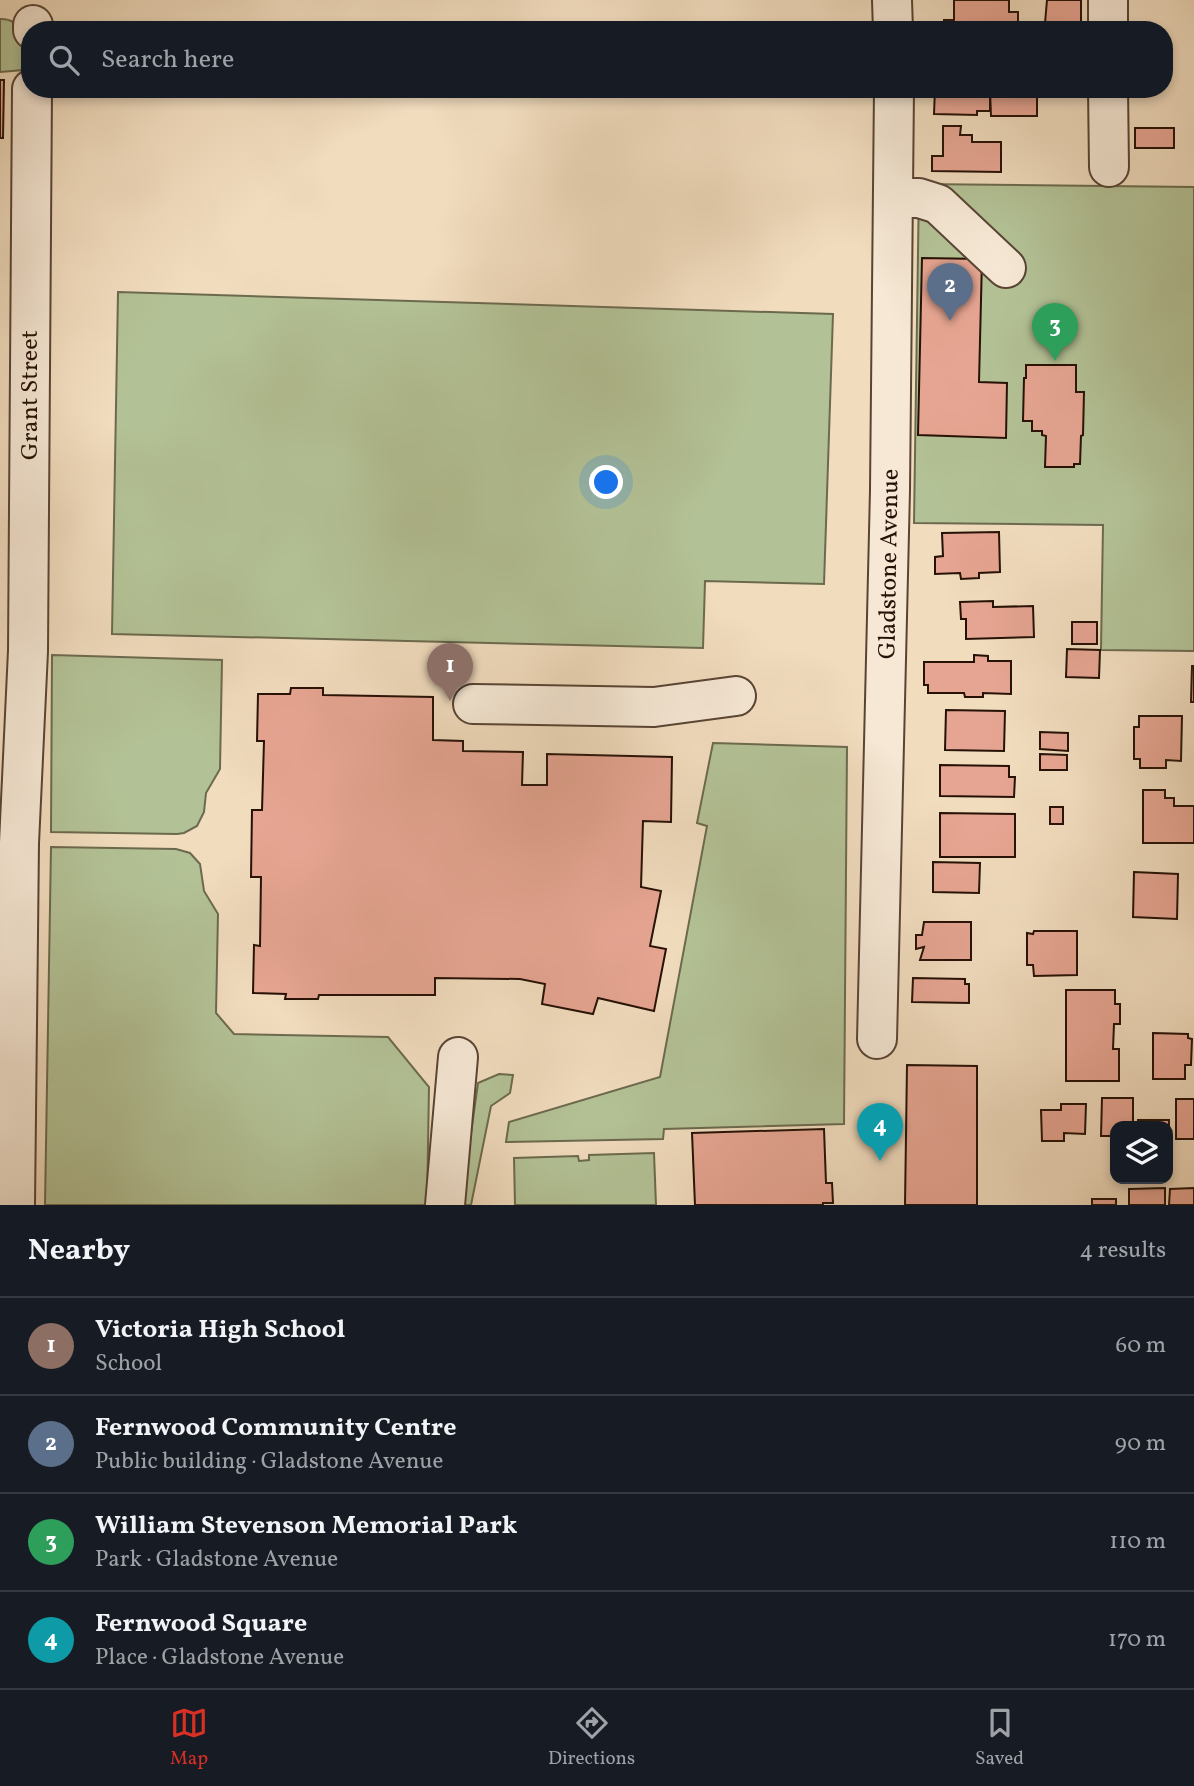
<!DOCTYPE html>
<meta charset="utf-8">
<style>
body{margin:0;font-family:Vollkorn,serif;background:#20242c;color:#f1f3f6}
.controls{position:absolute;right:21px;bottom:21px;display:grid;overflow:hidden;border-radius:14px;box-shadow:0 4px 10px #0003}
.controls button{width:63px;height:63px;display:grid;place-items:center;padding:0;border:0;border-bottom:2px solid #363941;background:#171b24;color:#f1f3f6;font:35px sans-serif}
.you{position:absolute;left:607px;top:483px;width:24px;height:24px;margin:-18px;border:5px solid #fff;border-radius:50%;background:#1a73e8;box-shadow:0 0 0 10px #1a73e833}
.badge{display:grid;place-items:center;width:46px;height:46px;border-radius:50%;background:#d93025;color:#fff;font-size:23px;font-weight:700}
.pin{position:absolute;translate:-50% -58px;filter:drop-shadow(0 2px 4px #0008)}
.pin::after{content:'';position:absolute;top:37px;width:24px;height:21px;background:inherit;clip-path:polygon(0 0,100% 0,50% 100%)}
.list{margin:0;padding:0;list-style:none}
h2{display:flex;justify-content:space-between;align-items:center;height:91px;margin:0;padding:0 28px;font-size:30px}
h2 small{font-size:23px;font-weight:400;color:#9ea1a6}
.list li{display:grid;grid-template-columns:46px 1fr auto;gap:21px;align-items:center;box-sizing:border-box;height:98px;padding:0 28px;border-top:2px solid #363941}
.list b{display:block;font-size:26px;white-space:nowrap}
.list p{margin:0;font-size:23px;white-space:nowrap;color:#9ea1a6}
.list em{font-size:23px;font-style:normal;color:#9ea1a6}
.icon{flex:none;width:38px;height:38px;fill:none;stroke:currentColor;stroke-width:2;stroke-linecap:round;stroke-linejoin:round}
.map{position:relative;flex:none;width:1194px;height:1205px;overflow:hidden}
.search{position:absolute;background:#171b24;box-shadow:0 4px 10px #0003;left:21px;right:21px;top:21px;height:77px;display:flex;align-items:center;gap:18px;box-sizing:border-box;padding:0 24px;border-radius:28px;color:#9ea1a6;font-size:26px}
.sheet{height:483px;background:#171b24}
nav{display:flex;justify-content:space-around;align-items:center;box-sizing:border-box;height:98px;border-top:2px solid #363941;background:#171b24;font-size:19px;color:#9ea1a6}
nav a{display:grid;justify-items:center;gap:4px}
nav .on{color:#d93025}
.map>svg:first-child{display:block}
.green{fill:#b3c296;stroke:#6c6a4e;stroke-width:2}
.building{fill:#e6a592;stroke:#261106;stroke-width:2}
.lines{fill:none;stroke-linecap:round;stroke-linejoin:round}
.minor-casing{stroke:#594434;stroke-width:42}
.minor{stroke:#f6e8d5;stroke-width:38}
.labels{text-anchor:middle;stroke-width:5;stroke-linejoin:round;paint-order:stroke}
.street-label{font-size:24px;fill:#261106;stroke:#f6e8d5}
</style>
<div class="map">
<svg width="1194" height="1205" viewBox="0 0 1194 1205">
<rect width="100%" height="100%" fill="#f1dcbe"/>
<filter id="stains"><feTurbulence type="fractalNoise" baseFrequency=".00286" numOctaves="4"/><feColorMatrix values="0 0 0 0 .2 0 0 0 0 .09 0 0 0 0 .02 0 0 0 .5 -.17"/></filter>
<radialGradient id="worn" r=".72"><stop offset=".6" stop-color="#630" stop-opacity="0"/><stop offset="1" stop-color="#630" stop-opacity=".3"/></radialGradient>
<g class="green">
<path d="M0 19C28 18 23 51 23 70L0 72Z"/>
<polygon points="919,184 1194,187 1194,651 1101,650 1103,525 914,523"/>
<polygon points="118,292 833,314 824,584 705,581 703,648 112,634"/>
<polygon points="52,655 222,660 220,769 206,793 204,812 197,826 184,833 177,834 51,832"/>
<polygon points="713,743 847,747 844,1124 664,1129 663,1139 506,1142 509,1122 660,1077 707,826 697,823"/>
<polygon points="51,847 176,849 190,853 200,864 204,891 218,914 216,1013 234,1034 388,1037 429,1087 427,1205 45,1205"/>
<polygon points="499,1074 513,1075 510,1093 491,1106 471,1205 461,1205 478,1083"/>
<polygon points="654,1153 656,1205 515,1205 514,1158 578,1156 579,1161 589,1160 589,1155"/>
</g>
<g class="building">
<polygon points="954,0 1009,0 1009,12 1018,12 1018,30 944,30 944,20 954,20"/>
<polygon points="1047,0 1081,0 1081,22 1045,23"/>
<polygon points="0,80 4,80 3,138 0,138"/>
<polygon points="935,89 990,89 990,111 977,111 977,115 934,114"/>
<polygon points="990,89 1045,89 1045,96 1037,96 1037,116 991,116"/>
<polygon points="943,126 961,126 960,135 972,135 972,142 1001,142 1001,172 932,171 932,156 943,156"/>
<rect x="1135" y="128" width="39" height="20"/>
<polygon points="922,258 982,259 979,382 1007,383 1006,438 918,435"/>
<polygon points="1026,365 1076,365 1076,392 1084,392 1083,435 1081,436 1080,464 1074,464 1074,467 1045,467 1046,436 1042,435 1042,431 1032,431 1032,421 1023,421 1024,378 1026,378"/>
<polygon points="999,532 1000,572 979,573 979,578 961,579 960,573 935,574 935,557 943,556 942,533"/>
<polygon points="993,601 993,607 1033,606 1034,637 966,639 966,619 961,619 960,602"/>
<rect x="1072" y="622" width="25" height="22"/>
<polygon points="1067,649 1100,650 1099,678 1066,677"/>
<polygon points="974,655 988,656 988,661 1011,661 1011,694 983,693 983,697 965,697 964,693 928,693 928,685 924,685 924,662 974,662"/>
<polygon points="1192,666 1194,666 1194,702 1191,702"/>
<polygon points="291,688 323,688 323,695 433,697 433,740 463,741 463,751 523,752 522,785 547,785 547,754 672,757 671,822 643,821 641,887 661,891 650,946 666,949 654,1011 598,998 593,1014 542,1004 545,984 520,979 435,978 435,995 319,995 318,999 285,999 286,994 253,993 254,945 260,946 261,877 251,877 252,810 262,810 264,741 257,741 258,694 290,694"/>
<polygon points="946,710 1005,711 1004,751 945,750"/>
<polygon points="1139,716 1182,716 1181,761 1166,760 1166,768 1140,768 1140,759 1134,759 1134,727 1139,727"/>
<polygon points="1040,732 1068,733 1068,751 1040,749"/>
<polygon points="1040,754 1067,755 1067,770 1040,770"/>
<polygon points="940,765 1009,766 1009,777 1015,777 1014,797 940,796"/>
<polygon points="1143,790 1165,790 1165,798 1174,798 1174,806 1194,806 1194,843 1143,843"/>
<rect x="1050" y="807" width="13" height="17"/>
<polygon points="940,813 1015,814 1015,857 940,857"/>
<polygon points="933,862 980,863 979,893 933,892"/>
<polygon points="1134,872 1178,874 1177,919 1133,917"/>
<polygon points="924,922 971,922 971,960 920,960 924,947 916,949 916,935 922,935"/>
<polygon points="1034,931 1077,931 1077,975 1034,976 1033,965 1027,965 1027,933 1033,934"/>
<polygon points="913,978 965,979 965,984 969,984 969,1003 912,1002"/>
<polygon points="1066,990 1115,990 1115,1004 1120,1004 1120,1024 1114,1024 1113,1049 1119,1049 1119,1081 1066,1081"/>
<polygon points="1153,1033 1188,1034 1188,1038 1192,1039 1191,1065 1185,1065 1185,1079 1153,1079"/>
<polygon points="907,1065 977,1066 977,1205 905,1205"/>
<polygon points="1102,1098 1133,1098 1133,1126 1115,1126 1115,1136 1101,1136"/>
<rect x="1176" y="1099" width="18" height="40"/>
<polygon points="1061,1104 1086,1104 1085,1134 1064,1133 1064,1141 1042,1141 1041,1110 1061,1110"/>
<polygon points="1138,1120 1169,1120 1169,1147 1168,1147 1168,1126 1138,1126"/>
<polygon points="824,1129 826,1183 832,1183 833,1203 823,1203 823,1205 695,1205 692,1133"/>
<polygon points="1165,1188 1165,1205 1129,1205 1129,1189"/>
<polygon points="1194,1188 1194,1205 1169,1205 1170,1189"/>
<rect x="1092" y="1199" width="24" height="6"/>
</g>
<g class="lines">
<g class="minor-casing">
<g id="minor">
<polyline points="892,0 893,30"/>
<polyline points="1108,0 1108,30"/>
<polyline points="33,30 33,25"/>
<polyline points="1108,89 1109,167"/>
<polyline points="893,198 919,198 938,204 1006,268"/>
<polyline points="473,704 654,707 736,696"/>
<polyline points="877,1039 890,490 894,89"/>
<polyline points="15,1205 19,843 28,651 32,89"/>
<polyline points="445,1205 458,1057"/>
</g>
</g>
<use href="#minor" class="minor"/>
</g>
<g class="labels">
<g class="street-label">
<text transform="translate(29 395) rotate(-90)" y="8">Grant Street</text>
<text transform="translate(888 564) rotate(-89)" y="8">Gladstone Avenue</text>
</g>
</g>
<rect width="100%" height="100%" filter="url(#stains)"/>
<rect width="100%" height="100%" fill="url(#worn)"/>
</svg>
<div class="controls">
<button><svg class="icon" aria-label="layers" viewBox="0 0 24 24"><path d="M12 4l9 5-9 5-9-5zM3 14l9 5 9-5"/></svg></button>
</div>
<div class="you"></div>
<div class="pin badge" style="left:450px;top:701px;background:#8d6e63">1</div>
<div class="pin badge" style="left:950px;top:321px;background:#5c6f8a">2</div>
<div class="pin badge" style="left:1055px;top:361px;background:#2e9e5b">3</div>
<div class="pin badge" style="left:880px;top:1161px;background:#0f9aa8">4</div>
<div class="search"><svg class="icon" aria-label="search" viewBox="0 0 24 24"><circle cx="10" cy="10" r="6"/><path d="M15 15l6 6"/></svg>Search here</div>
</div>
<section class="sheet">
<h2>Nearby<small>4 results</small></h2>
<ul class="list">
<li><span class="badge" style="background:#8d6e63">1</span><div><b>Victoria High School</b><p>School</p></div><em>60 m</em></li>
<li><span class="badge" style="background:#5c6f8a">2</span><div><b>Fernwood Community Centre</b><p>Public building · Gladstone Avenue</p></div><em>90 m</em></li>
<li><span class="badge" style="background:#2e9e5b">3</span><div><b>William Stevenson Memorial Park</b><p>Park · Gladstone Avenue</p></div><em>110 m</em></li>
<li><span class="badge" style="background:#0f9aa8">4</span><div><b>Fernwood Square</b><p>Place · Gladstone Avenue</p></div><em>170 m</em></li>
</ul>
</section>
<nav>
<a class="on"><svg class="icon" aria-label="map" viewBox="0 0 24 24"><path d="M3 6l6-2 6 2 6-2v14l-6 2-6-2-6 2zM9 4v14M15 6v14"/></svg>Map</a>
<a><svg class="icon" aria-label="directions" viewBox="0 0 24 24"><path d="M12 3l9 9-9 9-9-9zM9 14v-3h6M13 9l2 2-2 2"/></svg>Directions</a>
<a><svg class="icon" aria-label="saved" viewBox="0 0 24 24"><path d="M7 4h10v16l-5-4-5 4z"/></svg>Saved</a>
</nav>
